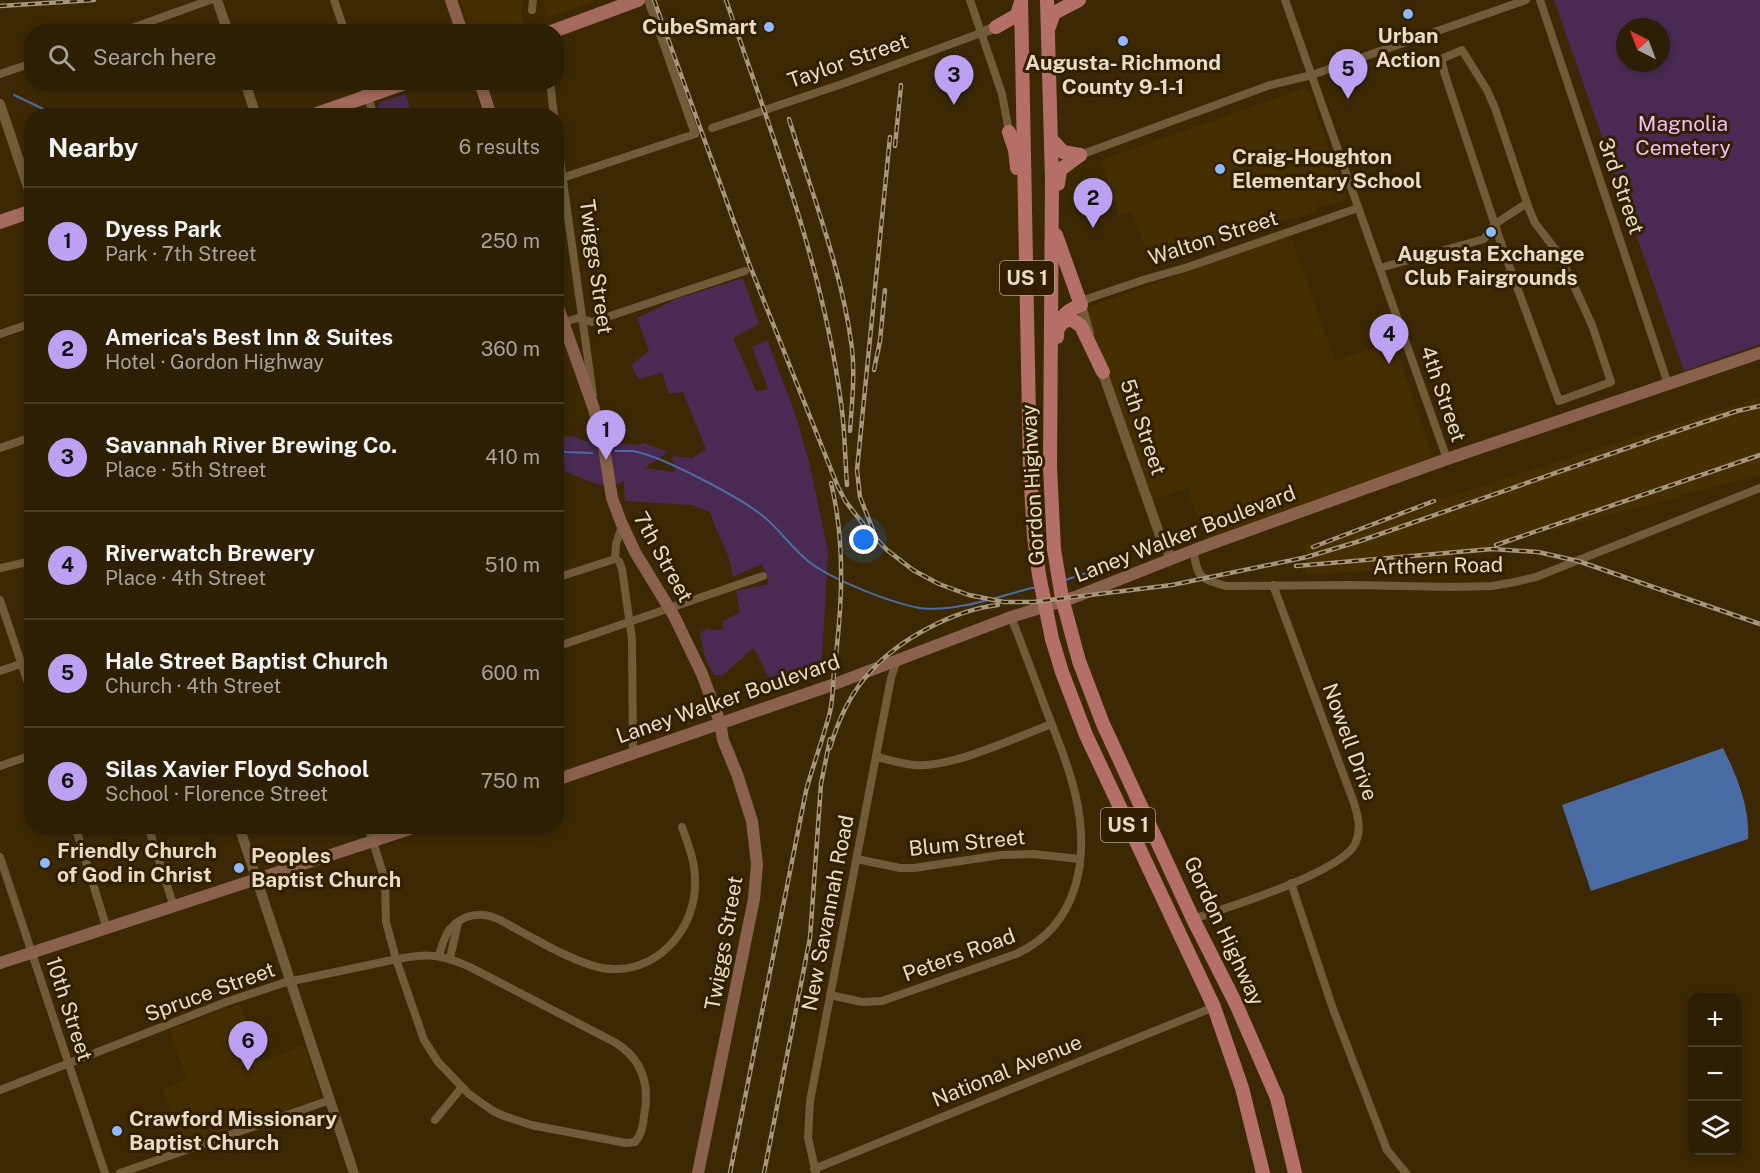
<!DOCTYPE html>
<meta charset="utf-8">
<style>
body{margin:0;font-family:"Public Sans",sans-serif;background:#35270d;color:#f1f3f6}
.controls{position:absolute;right:18px;bottom:18px;display:grid;overflow:hidden;border-radius:12px;box-shadow:0 3px 9px #0003}
.controls button{width:54px;height:54px;display:grid;place-items:center;padding:0;border:0;border-bottom:2px solid #483d25;background:#2d1f03;color:#f1f3f6;font:30px sans-serif}
.compass{position:absolute;left:1616px;top:18px;width:54px;height:54px;border-radius:50%;background:#2d1f03;box-shadow:0 3px 9px #0003;rotate:318deg}
.you{position:absolute;left:864px;top:540px;width:21px;height:21px;margin:-15px;border:4px solid #fff;border-radius:50%;background:#1a73e8;box-shadow:0 0 0 9px #1a73e833}
.badge{display:grid;place-items:center;width:39px;height:39px;border-radius:50%;background:#bca0f2;color:#111;font-size:20px;font-weight:700}
.pin{position:absolute;translate:-50% -50px;filter:drop-shadow(0 2px 3px #0008)}
.pin::after{content:'';position:absolute;top:32px;width:21px;height:18px;background:inherit;clip-path:polygon(0 0,100% 0,50% 100%)}
.list{margin:0;padding:0;list-style:none}
h2{display:flex;justify-content:space-between;align-items:center;height:78px;margin:0;padding:0 24px;font-size:26px}
h2 small{font-size:20px;font-weight:400;color:#a7a29a}
.list li{display:grid;grid-template-columns:39px 1fr auto;gap:18px;align-items:center;box-sizing:border-box;height:108px;padding:0 24px;border-top:2px solid #483d25}
.list b{display:block;font-size:22px;white-space:nowrap}
.list p{margin:0;font-size:20px;white-space:nowrap;color:#a7a29a}
.list em{font-size:20px;font-style:normal;color:#a7a29a}
.icon{flex:none;width:33px;height:33px;fill:none;stroke:currentColor;stroke-width:2;stroke-linecap:round;stroke-linejoin:round}
.map{position:relative;flex:none;width:1760px;height:1173px;overflow:hidden}
.search{position:absolute;background:#2d1f03;box-shadow:0 3px 9px #0003;left:24px;top:24px;width:540px;height:66px;display:flex;align-items:center;gap:15px;box-sizing:border-box;padding:0 21px;border-radius:24px;color:#a7a29a;font-size:22px}
.panel{position:absolute;background:#2d1f03;box-shadow:0 3px 9px #0003;left:24px;top:108px;width:540px;height:726px;border-radius:24px}
.map>svg:first-child{display:block}
.built{fill:#452e00}
.green{fill:#4a2a52;fill-rule:evenodd}
.water{fill:#496ca5}
.lines{fill:none;stroke-linecap:round;stroke-linejoin:round}
.stream{stroke:#496ca5;stroke-width:2}
.minor{stroke:#715b39;stroke-width:8}
.tertiary{stroke:#715b39;stroke-width:10}
.secondary{stroke:#8a624b;stroke-width:12}
.primary{stroke:#a46a5d;stroke-width:14}
.trunk{stroke:#b56f69;stroke-width:14}
.rail-casing{stroke:#a5967c;stroke-width:4.5}
.rail{stroke:#321f00;stroke-width:2;stroke-dasharray:7;stroke-linecap:butt}
.poi-dot{fill:#8eb9fc;stroke:#321f00;stroke-width:2}
.labels{text-anchor:middle;stroke-width:6;stroke-linejoin:round;paint-order:stroke}
.shield{fill:#321f00;stroke:#b1a38d;stroke-width:1.5}
.shield-label{font-size:20px;font-weight:bold;fill:#e8dcc9}
.poi-label{font-size:21px;font-weight:bold;fill:#e8dcc9;stroke:#321f00;text-anchor:start}
.street-label{font-size:21px;fill:#e8dcc9;stroke:#321f00}
.park-label{font-size:21px;fill:#f0bdfd;stroke:#321f00}
</style>
<div class="map">
<svg width="1760" height="1173" viewBox="0 0 1760 1173">
<rect width="100%" height="100%" fill="#3c2904"/>
<g class="built">
<polygon points="460,0 523,0 521,13 524,25 507,31 472,31"/>
<polygon points="543,0 599,0 546,18"/>
<polygon points="1305,88 1309,91 1344,193 1346,192 1343,201 1316,207 1317,210 1292,220 1291,216 1288,219 1151,264 1132,212 1119,216 1101,160"/>
<polygon points="1290,235 1335,361 1393,341 1434,460 1206,540 1187,488 1152,500 1086,311 1090,306"/>
<polygon points="1760,397 1760,475 1409,568 1306,575 1306,544 1316,543 1447,497"/>
<polygon points="240,1004 262,1062 304,1045 321,1098 183,1145 163,1089 187,1080 169,1030"/>
</g>
<g class="green">
<path d="M1554 0H1760V344L1684 371ZM1625 27H1661V63H1625Z"/>
<polygon points="405,94 412,115 378,115 377,107 381,102"/>
<path d="M743 278 759 324 733 338 756 391 768 389 752 347 767 340 795 413 810 466 828 551 821 674 775 690C767 676 762 661 753 648L723 675H714C706 662 702 649 700 633L707 628 713 630 723 629V621L740 612 736 591 769 584 762 564 733 577C731 554 717 535 710 512L692 505 625 501 624 481C603 494 576 474 557 468L556 432 564 437 574 436 583 441H596L597 443 613 442 634 445 644 443 668 452 645 468 675 472 672 456 692 458 706 449 683 392 669 394 662 373 638 379 631 365 649 351 637 318 676 299Z"/>
</g>
<path class="water" d="M1723 748C1737 776 1750 808 1748 839L1591 891 1562 805Z"/>
<g class="lines">
<g class="stream">
<polyline points="14,95 58,116"/>
<polyline points="556,449 566,452 592,453"/>
<path d="M615 451C621 451 627 451 633 451 662 456 739 497 763 516 779 529 791 547 808 561 830 579 891 603 920 608 955 613 1002 595 1036 587"/>
<polyline points="1065,580 1130,559"/>
</g>
<g class="minor">
<polyline points="334,0 345,32"/>
<polyline points="970,0 1002,94 1009,132"/>
<polyline points="1285,0 1447,459"/>
<polyline points="1540,0 1668,384"/>
<polyline points="532,10 533,0"/>
<polyline points="121,32 210,0"/>
<polygon points="1462,50 1487,90 1495,108 1529,209 1535,223 1555,249 1569,275 1592,325 1611,382 1559,401 1503,249 1445,75 1441,59"/>
<polyline points="0,74 32,63"/>
<polyline points="363,82 374,116"/>
<polyline points="550,82 554,116"/>
<polyline points="712,128 845,83 981,33"/>
<polyline points="556,131 593,395"/>
<polyline points="1080,155 1270,85 1312,75 1526,0"/>
<polyline points="556,180 695,134 648,0"/>
<polyline points="1380,268 1484,239 1495,224 1527,203"/>
<polyline points="1081,305 1087,299 1143,280 1188,267 1358,208"/>
<polyline points="564,322 578,318 592,322 745,271"/>
<polyline points="0,334 32,323"/>
<polyline points="0,448 32,437"/>
<polyline points="622,526 616,544 615,559 619,561 622,569 632,639 633,752"/>
<path d="M1194 550C1196 576 1200 579 1226 586L1351 585 1452 587 1492 586 1515 582 1536 577 1760 488"/>
<polyline points="0,568 32,561"/>
<polyline points="556,578 615,559"/>
<polyline points="0,600 32,695"/>
<polyline points="556,647 763,576"/>
<polyline points="0,671 32,660"/>
<path d="M877 757C889 760 901 764 914 765 950 769 1016 737 1052 724"/>
<polyline points="0,766 32,755"/>
<polyline points="75,826 107,929"/>
<polyline points="148,826 174,907"/>
<polyline points="0,857 105,1173"/>
<polyline points="857,859 900,868 914,868 1001,855 1033,854 1080,859"/>
<polyline points="1291,883 1333,1009 1387,1150 1406,1173"/>
<path d="M1193 919C1227 908 1340 873 1355 844 1362 829 1358 817 1354 803L1273 585"/>
<path d="M439 955C442 947 444 936 450 929 463 914 481 911 498 919 525 933 573 963 602 968 654 977 697 931 695 880 695 861 688 844 682 827"/>
<polyline points="450,958 458,923"/>
<path d="M830 995 862 1002 882 1001 1016 954C1080 925 1090 856 1075 793 1068 763 1056 735 1045 707 1034 677 1023 647 1011 617"/>
<path d="M0 1090 226 1002 283 983 383 962C419 954 436 951 470 967L616 1043C643 1060 650 1086 644 1116 643 1125 642 1134 635 1142L626 1143 531 1125 504 1116 493 1111 469 1094 438 1062 424 1040 396 959 386 922 385 880 368 826"/>
<polyline points="435,1120 462,1087"/>
<polyline points="814,1169 1214,1007"/>
<polyline points="120,1173 330,1100"/>
<polyline points="816,1173 808,1138 810,1101 891,678 897,660"/>
</g>
<g class="tertiary">
<polyline points="217,0 228,32"/>
<polyline points="981,33 996,27"/>
<polyline points="245,82 256,116"/>
<polyline points="0,104 32,199"/>
<polyline points="1081,305 1089,333"/>
<polyline points="1100,365 1164,547 1173,558"/>
<polyline points="239,826 354,1173"/>
</g>
<g class="secondary">
<polyline points="451,0 462,32"/>
<polyline points="480,82 491,116"/>
<polyline points="556,302 594,409 604,448 612,498 621,522 635,552 674,616 702,674 720,722 723,740 737,774 752,821 757,864 754,899 698,1173"/>
<polyline points="556,780 832,685 1011,617 1075,597 1194,550 1447,459 1760,353"/>
<polyline points="0,963 419,826"/>
</g>
<g class="primary">
<polyline points="551,32 638,0"/>
<polyline points="311,116 408,82"/>
<polyline points="0,222 32,211"/>
</g>
<g class="trunk">
<polyline points="1021,0 1030,469 1034,536 1039,575 1052,639 1062,672 1086,735 1214,1007 1242,1088 1263,1173"/>
<polyline points="1047,0 1052,180 1050,467 1054,549 1062,598 1079,661 1103,724 1193,919 1236,1004 1277,1098 1295,1173"/>
<polyline points="996,27 1017,15 1020,5"/>
<polyline points="1049,27 1054,13 1079,0"/>
<polyline points="1009,132 1015,150 1017,168"/>
<polyline points="1051,139 1063,152 1080,155"/>
<polyline points="1058,184 1060,170 1080,155"/>
<path d="M1056 235 1081 305C1065 311 1057 319 1057 337"/>
<polyline points="1058,328 1063,322 1071,319 1081,326 1103,372"/>
</g>
<g class="rail-casing">
<g id="rail">
<polyline points="654,0 750,266 838,487 846,502 867,529 887,550 913,570 939,584 969,595 1004,602 1033,602 1172,585 1307,557 1360,541 1659,437 1737,411 1760,406"/>
<path d="M726 0C771 132 823 265 841 403 845 431 845 458 847 485"/>
<polyline points="0,6 94,0"/>
<path d="M789 119C812 194 842 270 852 348 855 375 852 403 850 431"/>
<polyline points="895,146 901,85"/>
<polyline points="874,370 880,341 885,290"/>
<polyline points="873,530 860,497 857,470 890,137"/>
<polyline points="1496,545 1760,455"/>
<polyline points="1313,547 1434,501"/>
<polyline points="1296,566 1492,549 1538,552 1578,561 1760,624"/>
<path d="M830 748C838 720 850 694 870 672 899 639 954 610 998 605"/>
<path d="M730 1173 806 791C813 765 823 739 830 712 833 699 833 684 834 671 842 609 846 544 831 483"/>
<polyline points="764,1173 810,938 821,784 830,739"/>
</g>
</g>
<use href="#rail" class="rail"/>
</g>
<g class="poi-dot">
<circle cx="1408" cy="14" r="6"/>
<circle cx="769" cy="27" r="6"/>
<circle cx="1123" cy="41" r="6"/>
<circle cx="1220" cy="169" r="6"/>
<circle cx="1491" cy="232" r="6"/>
<circle cx="45" cy="863" r="6"/>
<circle cx="239" cy="868" r="6"/>
<circle cx="117" cy="1131" r="6"/>
</g>
<g class="labels">
<g class="shield">
<rect x="1000" y="261" width="54" height="34" rx="4.5"/>
<rect x="1101" y="808" width="54" height="34" rx="4.5"/>
</g>
<g class="shield-label">
<text x="1027" y="285">US 1</text>
<text x="1128" y="832">US 1</text>
</g>
<g class="poi-label">
<text x="757" y="34" text-anchor="end">CubeSmart</text>
<text x="1408" y="43" text-anchor="middle">Urban<tspan x="1408" dy="24">Action</tspan></text>
<text x="1123" y="70" text-anchor="middle">Augusta- Richmond<tspan x="1123" dy="24">County 9-1-1</tspan></text>
<text x="1232" y="164">Craig-Houghton<tspan x="1232" dy="24">Elementary School</tspan></text>
<text x="1491" y="261" text-anchor="middle">Augusta Exchange<tspan x="1491" dy="24">Club Fairgrounds</tspan></text>
<text x="57" y="858">Friendly Church<tspan x="57" dy="24">of God in Christ</tspan></text>
<text x="251" y="863">Peoples<tspan x="251" dy="24">Baptist Church</tspan></text>
<text x="129" y="1126">Crawford Missionary<tspan x="129" dy="24">Baptist Church</tspan></text>
</g>
<g class="street-label">
<text transform="translate(848 61) rotate(-19)" y="7">Taylor Street</text>
<text transform="translate(1621 186) rotate(71)" y="7">3rd Street</text>
<text transform="translate(1213 238) rotate(-18)" y="7">Walton Street</text>
<text transform="translate(596 267) rotate(82)" y="7">Twiggs Street</text>
<text transform="translate(1443 394) rotate(71)" y="7">4th Street</text>
<text transform="translate(1143 427) rotate(71)" y="7">5th Street</text>
<text transform="translate(1033 485) rotate(-93)" y="7">Gordon Highway</text>
<text transform="translate(1185 534) rotate(-21)" y="7">Laney Walker Boulevard</text>
<text transform="translate(663 557) rotate(61)" y="7">7th Street</text>
<text transform="translate(1438 566) rotate(-1)" y="7">Arthern Road</text>
<text transform="translate(728 699) rotate(-19)" y="7">Laney Walker Boulevard</text>
<text transform="translate(1350 742) rotate(70)" y="7">Nowell Drive</text>
<text transform="translate(967 843) rotate(-6)" y="7">Blum Street</text>
<text transform="translate(828 913) rotate(-79)" y="7">New Savannah Road</text>
<text transform="translate(1224 931) rotate(65)" y="7">Gordon Highway</text>
<text transform="translate(724 943) rotate(-80)" y="7">Twiggs Street</text>
<text transform="translate(959 955) rotate(-20)" y="7">Peters Road</text>
<text transform="translate(210 992) rotate(-20)" y="7">Spruce Street</text>
<text transform="translate(69 1009) rotate(72)" y="7">10th Street</text>
<text transform="translate(1007 1071) rotate(-22)" y="7">National Avenue</text>
</g>
<g class="park-label">
<text x="1683" y="131">Magnolia<tspan x="1683" dy="24">Cemetery</tspan></text>
</g>
</g>
</svg>
<div class="controls">
<button>+</button>
<button>−</button>
<button><svg class="icon" aria-label="layers" viewBox="0 0 24 24"><path d="M12 4l9 5-9 5-9-5zM3 14l9 5 9-5"/></svg></button>
</div>
<svg class="compass" viewBox="-18 -18 36 36"><path d="M0-13l5 13h-10z" fill="#e53935"/><path d="M0 13l5-13h-10z" fill="#a7a29a"/></svg>
<div class="you"></div>
<div class="pin badge" style="left:606px;top:460px">1</div>
<div class="pin badge" style="left:1093px;top:228px">2</div>
<div class="pin badge" style="left:954px;top:105px">3</div>
<div class="pin badge" style="left:1389px;top:364px">4</div>
<div class="pin badge" style="left:1348px;top:99px">5</div>
<div class="pin badge" style="left:248px;top:1071px">6</div>
<div class="search"><svg class="icon" aria-label="search" viewBox="0 0 24 24"><circle cx="10" cy="10" r="6"/><path d="M15 15l6 6"/></svg>Search here</div>
<section class="panel">
<h2>Nearby<small>6 results</small></h2>
<ul class="list">
<li><span class="badge">1</span><div><b>Dyess Park</b><p>Park · 7th Street</p></div><em>250 m</em></li>
<li><span class="badge">2</span><div><b>America's Best Inn &amp; Suites</b><p>Hotel · Gordon Highway</p></div><em>360 m</em></li>
<li><span class="badge">3</span><div><b>Savannah River Brewing Co.</b><p>Place · 5th Street</p></div><em>410 m</em></li>
<li><span class="badge">4</span><div><b>Riverwatch Brewery</b><p>Place · 4th Street</p></div><em>510 m</em></li>
<li><span class="badge">5</span><div><b>Hale Street Baptist Church</b><p>Church · 4th Street</p></div><em>600 m</em></li>
<li><span class="badge">6</span><div><b>Silas Xavier Floyd School</b><p>School · Florence Street</p></div><em>750 m</em></li>
</ul>
</section>
</div>
